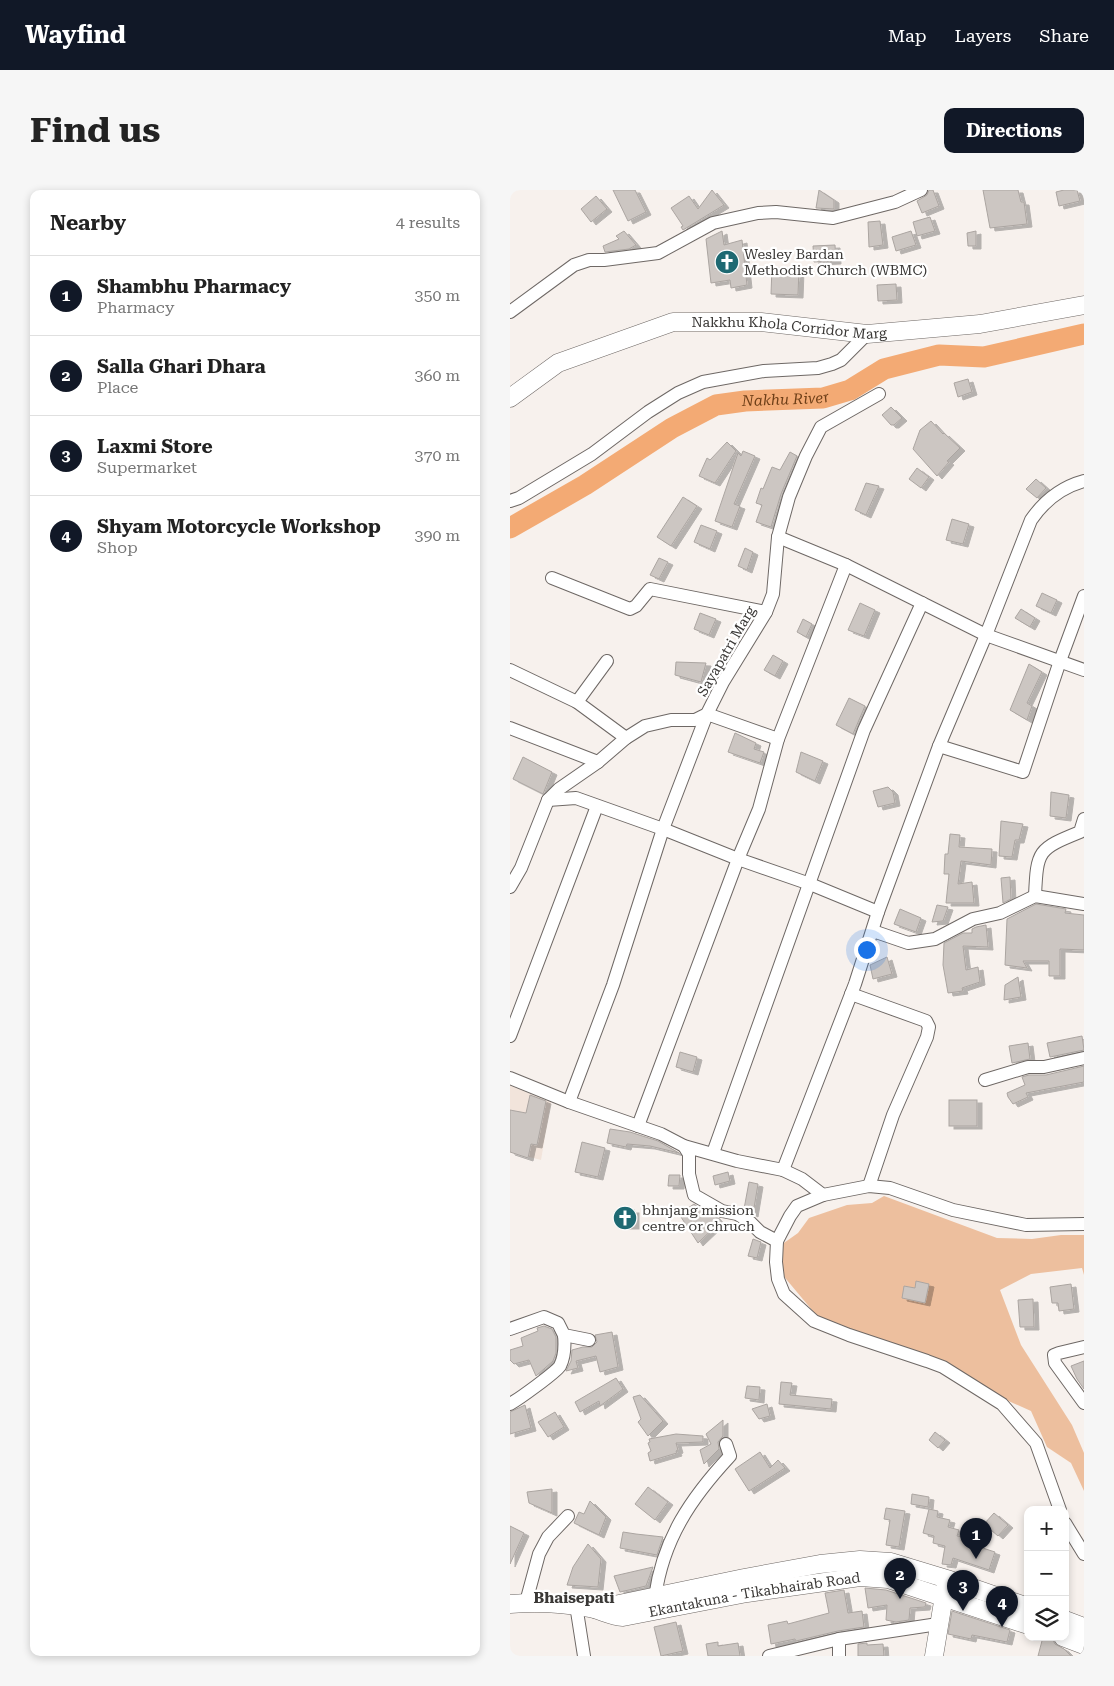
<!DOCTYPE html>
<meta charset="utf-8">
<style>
body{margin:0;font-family:"Roboto Serif",serif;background:#f6f6f6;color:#222}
.controls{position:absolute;right:15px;bottom:15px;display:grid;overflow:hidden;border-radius:10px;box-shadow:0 2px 8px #0003}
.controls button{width:45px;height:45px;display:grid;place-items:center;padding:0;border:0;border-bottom:1px solid #e0e0e0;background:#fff;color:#222;font:25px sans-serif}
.you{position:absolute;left:356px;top:759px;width:18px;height:18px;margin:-12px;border:4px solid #fff;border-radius:50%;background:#1a73e8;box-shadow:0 0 0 8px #1a73e833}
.badge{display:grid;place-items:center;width:32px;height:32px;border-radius:50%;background:#111827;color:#fff;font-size:16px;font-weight:700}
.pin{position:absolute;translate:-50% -41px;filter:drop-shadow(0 1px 2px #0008)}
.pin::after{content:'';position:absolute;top:26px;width:18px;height:15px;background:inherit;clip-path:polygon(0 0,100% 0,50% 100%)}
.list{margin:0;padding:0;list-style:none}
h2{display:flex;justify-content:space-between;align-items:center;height:65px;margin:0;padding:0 20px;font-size:21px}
h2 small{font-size:16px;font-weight:400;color:#767676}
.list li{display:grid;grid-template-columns:32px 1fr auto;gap:15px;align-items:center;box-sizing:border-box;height:80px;padding:0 20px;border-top:1px solid #e0e0e0}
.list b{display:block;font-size:19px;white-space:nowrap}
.list p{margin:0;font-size:16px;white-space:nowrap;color:#767676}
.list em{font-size:16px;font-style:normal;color:#767676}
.icon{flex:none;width:28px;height:28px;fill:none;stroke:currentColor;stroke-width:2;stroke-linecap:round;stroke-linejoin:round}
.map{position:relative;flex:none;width:574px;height:1466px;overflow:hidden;border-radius:10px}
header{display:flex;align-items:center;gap:30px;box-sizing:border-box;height:70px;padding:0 25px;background:#111827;color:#fff}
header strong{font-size:24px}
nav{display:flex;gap:28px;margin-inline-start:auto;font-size:18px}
.intro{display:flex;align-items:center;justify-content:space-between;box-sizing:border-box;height:120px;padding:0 30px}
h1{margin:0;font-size:35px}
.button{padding:12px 22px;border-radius:10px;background:#111827;color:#fff;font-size:18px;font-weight:700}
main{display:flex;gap:30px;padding:0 30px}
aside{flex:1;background:#fff;border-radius:10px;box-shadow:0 2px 8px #0003}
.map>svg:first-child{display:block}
.built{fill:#f2e4db}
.green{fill:#edbf9e}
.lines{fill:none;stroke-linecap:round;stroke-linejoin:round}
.river{stroke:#f3aa74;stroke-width:21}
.building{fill:#ccc6c2;stroke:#aba5a1;filter:url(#shadow)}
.street-casing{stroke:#6e6865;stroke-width:14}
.secondary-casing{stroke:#6e6865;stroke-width:19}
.street{stroke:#fff;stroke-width:12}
.secondary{stroke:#fff;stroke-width:18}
.labels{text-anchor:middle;stroke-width:4.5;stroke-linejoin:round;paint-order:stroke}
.poi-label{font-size:14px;fill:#3a3836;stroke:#fff;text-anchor:start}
.street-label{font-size:14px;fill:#3a3836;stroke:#fff}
.water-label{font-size:15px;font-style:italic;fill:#6e3f18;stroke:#fff}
.neighbourhood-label{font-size:15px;font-weight:bold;fill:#3a3836;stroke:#fff}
</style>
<header>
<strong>Wayfind</strong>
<nav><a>Map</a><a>Layers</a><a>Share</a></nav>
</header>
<div class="intro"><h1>Find us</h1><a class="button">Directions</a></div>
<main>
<aside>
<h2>Nearby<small>4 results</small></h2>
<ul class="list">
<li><span class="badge">1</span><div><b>Shambhu Pharmacy</b><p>Pharmacy</p></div><em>350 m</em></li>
<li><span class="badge">2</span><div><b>Salla Ghari Dhara</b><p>Place</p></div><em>360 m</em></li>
<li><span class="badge">3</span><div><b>Laxmi Store</b><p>Supermarket</p></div><em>370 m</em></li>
<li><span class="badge">4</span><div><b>Shyam Motorcycle Workshop</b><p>Shop</p></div><em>390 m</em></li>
</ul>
</aside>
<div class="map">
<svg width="574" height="1466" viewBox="0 0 574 1466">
<defs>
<filter id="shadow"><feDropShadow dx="5" dy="3" stdDeviation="0" flood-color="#0004"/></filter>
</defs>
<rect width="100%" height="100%" fill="#f7f1ed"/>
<polygon class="built" points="0,895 41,912 31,970 0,962"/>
<polygon class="green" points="374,1006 487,1048 522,1049 551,1045 574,1045 574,1085 572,1078 521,1084 490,1100 511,1155 562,1235 574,1263 574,1301 561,1273 537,1257 521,1221 307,1126 271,1083 271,1055 288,1043 299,1028 337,1015 362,1013"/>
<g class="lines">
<path class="river" id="s1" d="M0 338 75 295 162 238 206 215 235 211 313 208 340 200 374 179 429 165 474 167 574 144"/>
</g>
<g class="building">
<polygon points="103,0 125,0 136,22 118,31"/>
<polygon points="202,0 214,15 173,40 171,37 173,36 161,18 179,6 188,19"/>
<polygon points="309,0 324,10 324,19 306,18"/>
<polygon points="419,0 423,0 429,16 412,23 407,11 417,5"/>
<polygon points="473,0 508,0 511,12 514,12 517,34 480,38"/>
<polygon points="554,0 567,0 570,11 549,16 546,2"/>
<polygon points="86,6 97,19 81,32 71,19"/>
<polygon points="420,27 425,41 407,46 403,32"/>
<polygon points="370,31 373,55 359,57 358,32"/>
<polygon points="114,41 126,55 119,59 95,62 93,56 109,49 106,46"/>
<polygon points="212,41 214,55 232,50 237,95 221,98 220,90 201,93 196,49"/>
<polygon points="401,41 406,55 386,61 382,47"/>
<polygon points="466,41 466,56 458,56 457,43"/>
<polygon points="325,55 326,71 304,72 303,56"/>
<polygon points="262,77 289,79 288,105 261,104"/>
<polygon points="386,94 387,110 368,111 367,95"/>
<polygon points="458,189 462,202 448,207 444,193"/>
<polygon points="381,217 392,228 384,235 381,235 372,225"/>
<polygon points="421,231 433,244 434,243 450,258 437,271 439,272 427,286 403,259 410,240"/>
<polygon points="217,252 226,261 205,293 189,286 197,268 200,270"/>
<polygon points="233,261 245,266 224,314 230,316 222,337 205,331 228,263 231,266"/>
<polygon points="280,262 287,266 271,304 261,337 246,332 252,315 246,313 251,298 253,299 262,277 270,280"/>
<polygon points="407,278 419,287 411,298 399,289"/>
<polygon points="526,289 536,298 527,308 516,299"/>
<polygon points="356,293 369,296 356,325 345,320"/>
<polygon points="173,307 187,316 161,356 147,347"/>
<polygon points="442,329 459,334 453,354 436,350"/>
<polygon points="191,335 207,341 200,359 184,352"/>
<polygon points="235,358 243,362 237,380 228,376"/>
<polygon points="149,368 158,372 149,389 140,385"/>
<polygon points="532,403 547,410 541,423 526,416"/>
<polygon points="350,413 365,420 354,446 338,440"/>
<polygon points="511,419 525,428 520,437 505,428"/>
<polygon points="190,423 206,429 199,445 184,439"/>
<polygon points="293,429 302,434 296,447 287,442"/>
<polygon points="263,465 273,471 265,486 254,480"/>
<polygon points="166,472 196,473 191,492 165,485"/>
<polygon points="519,474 532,482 517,513 522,516 517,530 500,520"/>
<polygon points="339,508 355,516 343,544 326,535"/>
<polygon points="225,543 246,553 244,559 254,562 250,573 218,562"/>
<polygon points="291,562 313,571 305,591 286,582"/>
<polygon points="13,567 42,582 33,604 3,589"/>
<polygon points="378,597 383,602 385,613 368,617 363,601"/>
<polygon points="541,602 559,605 556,628 540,626"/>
<polygon points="491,631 513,634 509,650 505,650 502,667 489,666"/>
<polygon points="440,644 450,645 449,657 482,659 481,675 451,671 448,694 462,692 464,713 436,713 439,684 434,684 435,664 438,664"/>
<polygon points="500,687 501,709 493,713 491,688"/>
<polygon points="526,714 556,719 555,723 574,725 574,760 550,759 550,786 539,786 539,771 513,771 517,778 495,775 497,729"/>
<polygon points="427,715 438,717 433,731 422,732"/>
<polygon points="390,719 411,728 406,742 384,734"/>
<polygon points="476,735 478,757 453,756 456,780 468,777 470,792 452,798 453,801 438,803 433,775 434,753 453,743 462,743 462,739 466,737"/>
<polygon points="377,767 382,784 363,789 360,775"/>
<polygon points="508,787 511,807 494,810 495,795"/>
<polygon points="572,846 574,860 540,867 537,853"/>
<polygon points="518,853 520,869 502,873 499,856"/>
<polygon points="170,862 187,867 183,882 166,877"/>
<polygon points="574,876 574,892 516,903 518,907 503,914 498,907 497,903 515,895 512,887 519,885 536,885"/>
<polygon points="20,905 36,911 27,955 21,954 18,968 0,962 0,920 16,923"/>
<rect x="439" y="910" width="28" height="26"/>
<polygon points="100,939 120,942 148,951 169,963 140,956 117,954 116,957 97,953"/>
<polygon points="72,952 95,958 88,987 65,982"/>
<polygon points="218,982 220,991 205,995 203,986"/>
<polygon points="159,985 170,985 169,996 158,996"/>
<polygon points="239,992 248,994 243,1024 234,1019"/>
<polygon points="184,1014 196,1023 197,1022 205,1026 210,1032 188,1053 169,1024"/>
<rect x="107" y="1020" width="17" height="16"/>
<polygon points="243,1049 251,1052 247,1068 238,1066"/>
<polygon points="406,1091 419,1094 415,1113 392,1108 394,1096 405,1098"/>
<polygon points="561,1094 564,1119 549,1121 548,1113 542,1113 540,1097"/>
<polygon points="523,1109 524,1137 510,1137 508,1110"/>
<polygon points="34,1136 42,1139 46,1147 46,1163 43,1171 26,1186 19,1170 4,1174 0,1170 0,1160 13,1156 11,1148 28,1141 27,1138"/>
<polygon points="102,1142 108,1177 90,1182 86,1166 66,1171 68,1178 56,1181 61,1171 62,1160 73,1157 82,1157 87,1152 85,1145"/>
<polygon points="574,1171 574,1199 567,1189 561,1176"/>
<polygon points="106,1188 113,1199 90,1216 89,1211 70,1222 65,1212"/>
<polygon points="271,1192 282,1193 280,1205 322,1209 321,1219 269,1214"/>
<polygon points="237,1196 250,1197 249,1210 235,1208"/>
<polygon points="130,1205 153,1231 138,1246 128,1232 131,1229 123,1207"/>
<polygon points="257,1214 260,1226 249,1229 242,1219"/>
<polygon points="15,1215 21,1238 0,1244 0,1222"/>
<polygon points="45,1222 54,1237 38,1247 28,1232"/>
<polygon points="213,1230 213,1246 208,1252 209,1259 194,1274 190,1260 201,1254 196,1244"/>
<polygon points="425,1242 435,1250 428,1258 419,1250"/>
<polygon points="166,1244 193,1246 193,1252 166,1253 168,1260 166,1261 167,1263 140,1271 138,1263 141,1261 138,1253 140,1252 139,1249"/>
<polygon points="250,1262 260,1278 268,1270 275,1278 239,1301 225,1279"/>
<polygon points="138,1297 158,1312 145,1330 125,1314"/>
<polygon points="42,1299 42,1323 19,1313 17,1302"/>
<polygon points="402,1304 419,1307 418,1317 401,1314"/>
<polygon points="80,1311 96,1327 89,1345 64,1333 69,1322 74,1324"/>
<polygon points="376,1318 395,1321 389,1357 376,1355 380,1330 374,1329"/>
<polygon points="419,1319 428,1321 427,1327 440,1330 438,1337 449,1340 447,1346 452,1347 451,1351 485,1362 479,1380 443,1368 441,1375 432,1374 435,1356 423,1353 424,1346 413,1343"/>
<polygon points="484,1323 498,1335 488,1346 474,1334"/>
<polygon points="0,1336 14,1343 0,1374"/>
<polygon points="113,1342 126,1344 153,1347 147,1365 110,1358"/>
<polygon points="78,1354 91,1369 88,1397 57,1395 63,1377"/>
<polygon points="143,1377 136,1396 110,1402 104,1386"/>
<polygon points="355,1398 376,1400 416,1413 415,1417 400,1418 399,1430 386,1432 376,1430 377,1415 358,1418"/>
<polygon points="334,1400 338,1423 352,1421 354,1437 328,1441 286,1451 285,1449 261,1454 258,1435 277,1431 278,1434 319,1423 315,1403"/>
<polygon points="442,1421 500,1440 497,1452 462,1445 461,1449 438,1444"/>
<polygon points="166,1432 173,1461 151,1466 144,1437"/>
<polygon points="533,1447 543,1450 545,1454 554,1459 561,1466 528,1466"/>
<polygon points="208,1452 208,1456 228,1453 230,1466 198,1466 196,1454"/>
<polygon points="357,1453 357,1455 373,1454 374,1466 348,1466 348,1454"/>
</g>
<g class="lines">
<g class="street-casing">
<g id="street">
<polyline points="0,122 64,75 79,70 94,70 148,63 203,33 248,23 266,22 323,28 385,12 411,0"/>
<polyline points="0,311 9,308 82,264 138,222 168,203 193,192 254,181 308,178 322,174 331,170 357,144"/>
<polyline points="268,347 336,375 476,445 574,480"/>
<polyline points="42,388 120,419 126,416 140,399 256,422"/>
<polyline points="0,480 67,512 116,548"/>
<polyline points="67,512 97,471"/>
<polyline points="0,538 88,572"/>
<polyline points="429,556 513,582 550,471 574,406"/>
<polyline points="38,610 66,608 153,639 228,669 300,694 368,722"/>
<polyline points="0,697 11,678 38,610 49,599 88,572 116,548 135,536 161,530 185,530 197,524 213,492 256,422 263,404 268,347 279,307 296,266 311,237 369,204"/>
<path d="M525 706C527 660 528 659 570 642L574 629"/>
<polyline points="363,741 398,753 425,749 463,729 490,723 525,706 574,714"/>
<polyline points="341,804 416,831 419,837 417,847 383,925 359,996"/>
<polyline points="0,846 87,616"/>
<polyline points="0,888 59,912 151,944 174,956 227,971 273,980 292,989 313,1005 359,996 380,998 443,1020 516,1035 574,1034"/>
<polyline points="475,890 518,877 534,877 574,868"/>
<polyline points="59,912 103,795 153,639 197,524 268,549"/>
<polyline points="128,936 228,669 249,619 268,549 336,375"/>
<polyline points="174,956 179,964 179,984 184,1005 212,1021 227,1024 240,1032 250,1042 267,1051"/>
<polyline points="203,963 354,540 412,413"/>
<path d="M273 980 345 794 368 722 429 556 476 445 521 330C534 311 552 297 574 291"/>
<polyline points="313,1005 287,1016 280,1026 267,1051 266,1072 268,1089 274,1104 304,1131 339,1145 417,1171 433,1177 492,1214 526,1253 550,1320"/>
<polyline points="0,1139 34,1127 48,1133 54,1145 79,1150"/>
<polyline points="574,1157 549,1163 544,1165 545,1173 574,1213"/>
<path d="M0 1214C9 1209 45 1183 50 1176 55 1166 55 1155 54 1145"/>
<polyline points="555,1333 574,1364"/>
<path d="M145 1407C153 1349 181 1308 220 1266L216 1254"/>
<polyline points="16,1412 29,1364 38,1347 58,1326"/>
<polyline points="66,1415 74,1466"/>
<polyline points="329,1449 329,1466"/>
<polyline points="259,1466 329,1449 428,1434"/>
</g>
</g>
<g class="secondary-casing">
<g id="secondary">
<path id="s2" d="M0 208 48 173 163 132H251L357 144 470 134 574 115"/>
<path id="s3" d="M0 1414C27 1412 52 1413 79 1418 91 1420 100 1426 113 1427L237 1403 350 1387 378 1389 518 1435"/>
<polyline points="85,1419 234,1388 310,1374 350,1370 381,1372 437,1389 518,1417"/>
<polyline points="555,1430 574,1437"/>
<polyline points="553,1447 574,1455"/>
<polyline points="424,1466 436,1394"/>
</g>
</g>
<use href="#street" class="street"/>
<use href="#secondary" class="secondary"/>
</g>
<defs>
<g id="church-disc" transform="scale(1.25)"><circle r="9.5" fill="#1e6972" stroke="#fff"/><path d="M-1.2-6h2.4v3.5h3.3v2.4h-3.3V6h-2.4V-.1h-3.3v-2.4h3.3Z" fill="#fff"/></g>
</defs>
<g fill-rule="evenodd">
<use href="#church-disc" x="217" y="72"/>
<use href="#church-disc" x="115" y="1028"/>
</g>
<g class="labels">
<g class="poi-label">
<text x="234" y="69">Wesley Bardan<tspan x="234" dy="16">Methodist Church (WBMC)</tspan></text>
<text x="132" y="1025">bhnjang mission<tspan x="132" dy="16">centre or chruch</tspan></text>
</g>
<g class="street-label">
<text dy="5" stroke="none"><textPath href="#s2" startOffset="298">Nakkhu Khola Corridor Marg</textPath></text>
<text transform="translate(216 461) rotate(-60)" y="5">Sayapatri Marg</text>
<text dy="5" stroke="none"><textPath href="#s3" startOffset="248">Ekantakuna - Tikabhairab Road</textPath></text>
</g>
<g class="water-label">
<text dy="5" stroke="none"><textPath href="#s1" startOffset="310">Nakhu River</textPath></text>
</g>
<g class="neighbourhood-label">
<text x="64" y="1413">Bhaisepati</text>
</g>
</g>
</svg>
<div class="controls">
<button>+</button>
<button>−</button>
<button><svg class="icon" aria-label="layers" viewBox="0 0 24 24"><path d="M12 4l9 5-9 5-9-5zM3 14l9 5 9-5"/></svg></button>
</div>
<div class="you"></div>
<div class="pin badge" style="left:466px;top:1369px">1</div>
<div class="pin badge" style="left:390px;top:1409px">2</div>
<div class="pin badge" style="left:453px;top:1421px">3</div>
<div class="pin badge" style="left:492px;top:1437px">4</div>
</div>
</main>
